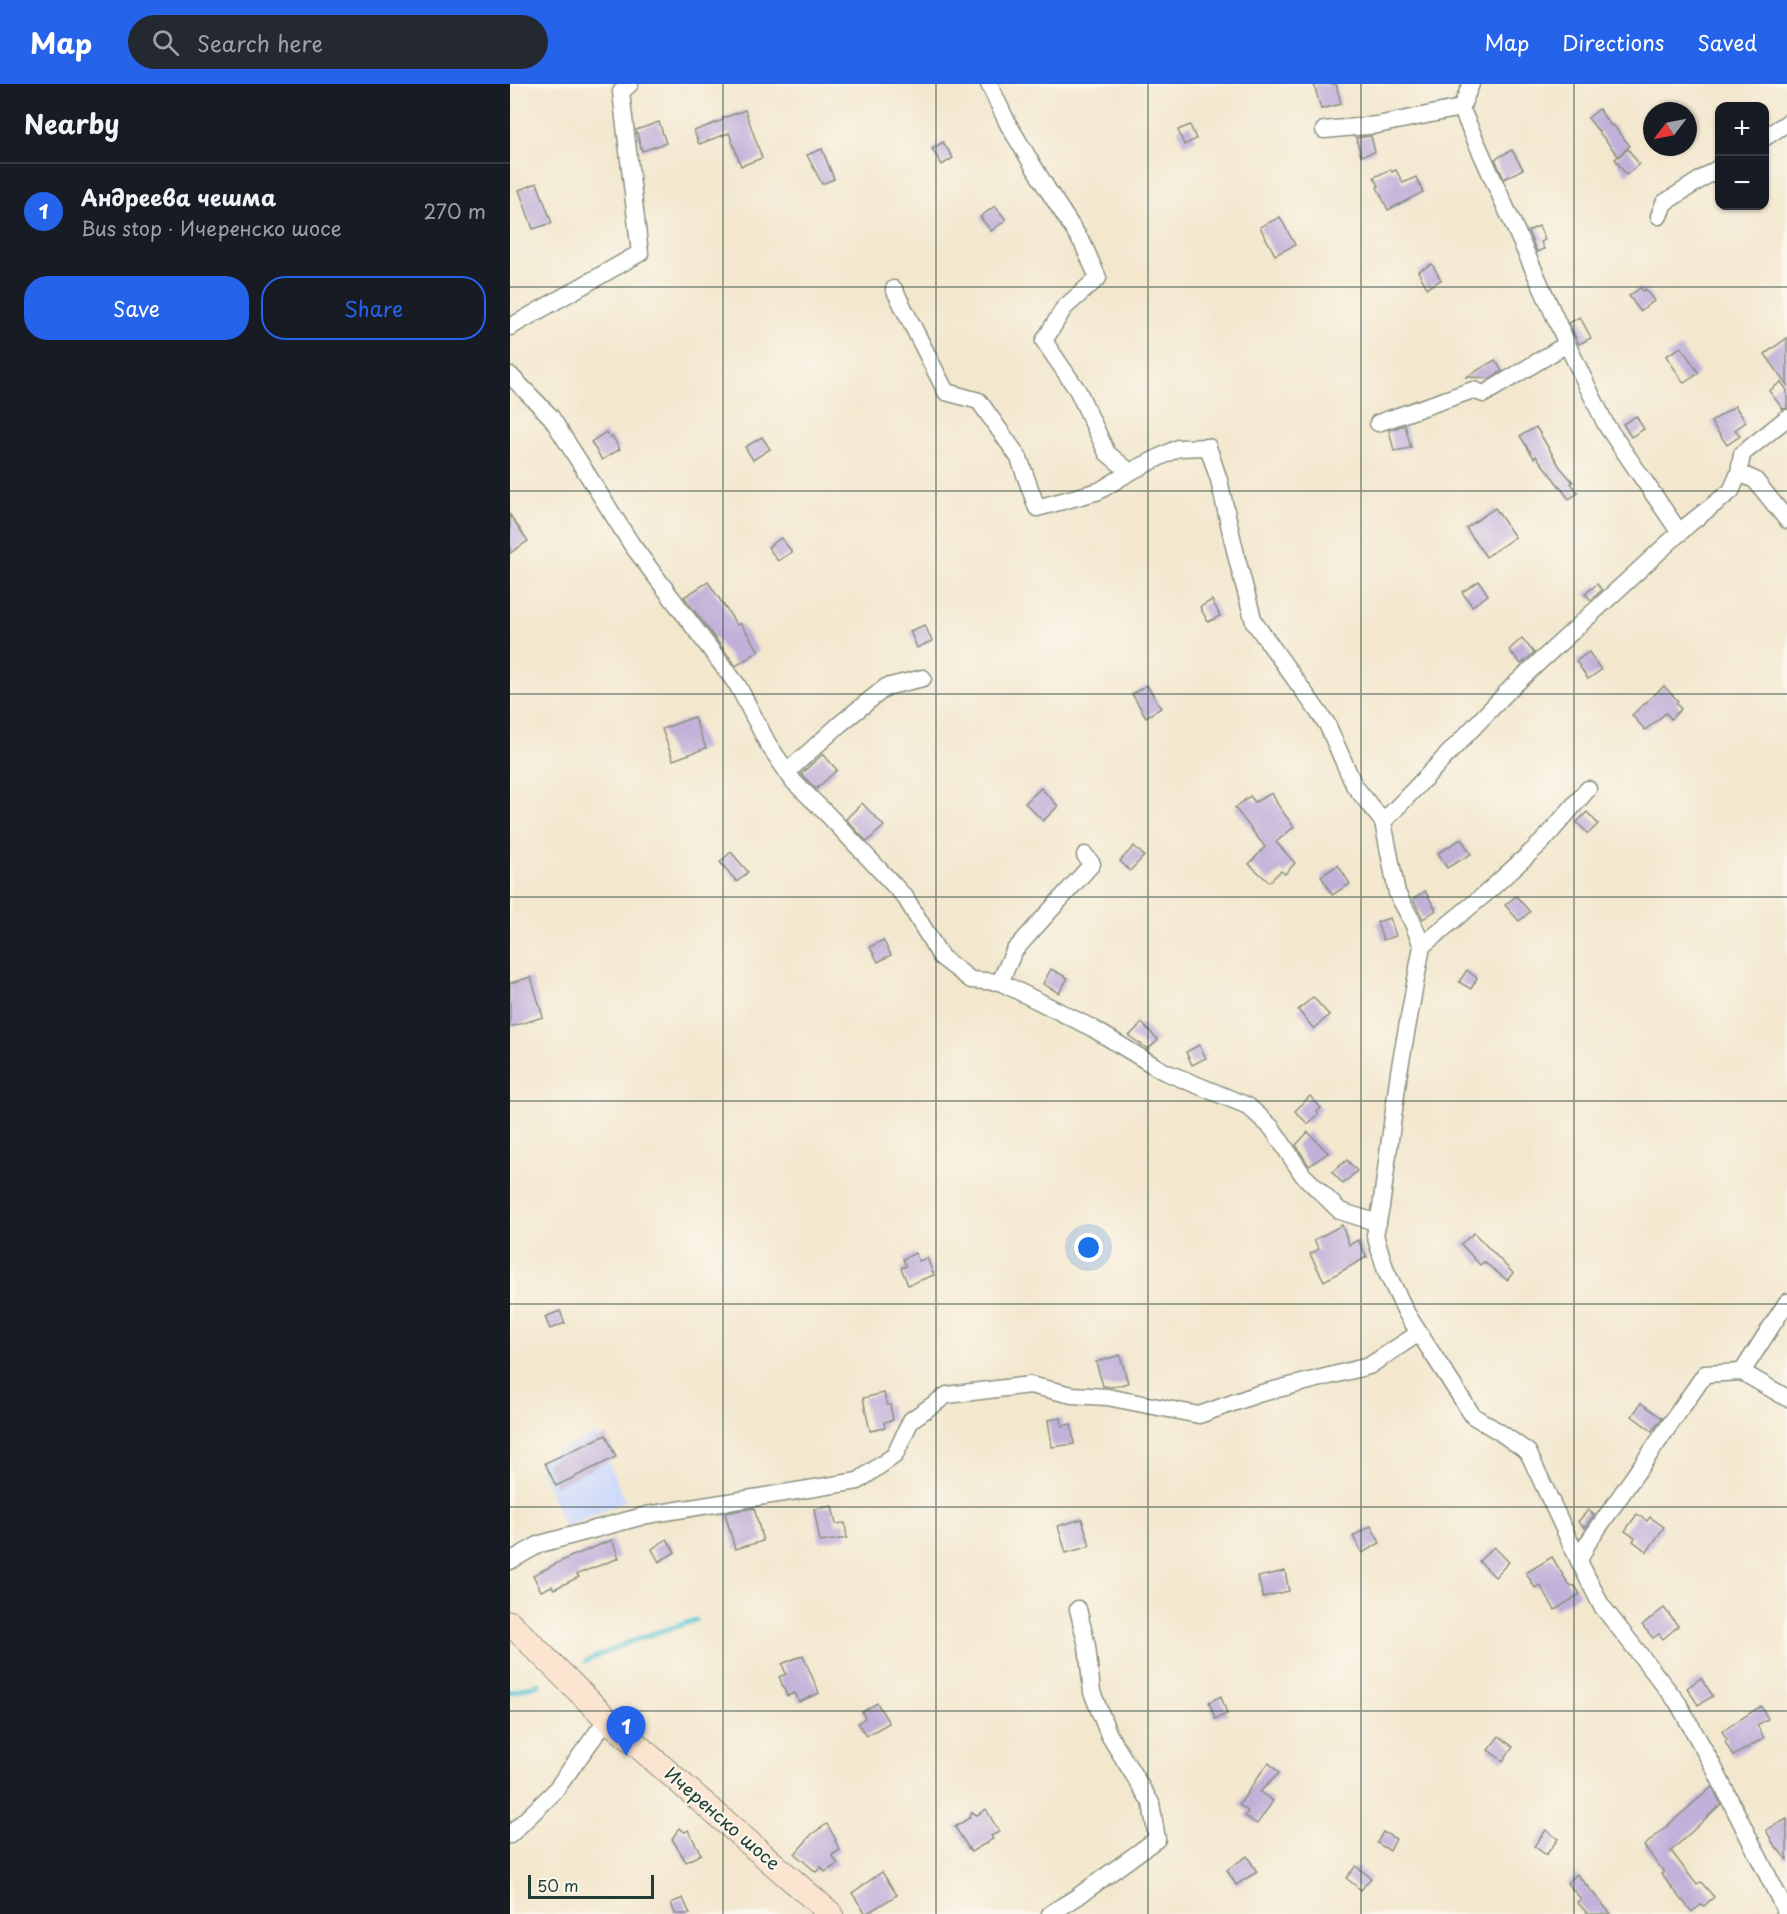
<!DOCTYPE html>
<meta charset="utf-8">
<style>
body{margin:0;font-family:"Playpen Sans",sans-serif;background:#242831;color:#f1f3f6}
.controls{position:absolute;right:18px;top:18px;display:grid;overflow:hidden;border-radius:12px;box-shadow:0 2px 4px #0004}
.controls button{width:54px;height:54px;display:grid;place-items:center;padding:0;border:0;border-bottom:2px solid #363941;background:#171b24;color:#f1f3f6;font:30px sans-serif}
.compass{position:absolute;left:1133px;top:18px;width:54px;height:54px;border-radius:50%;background:#171b24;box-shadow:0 2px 4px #0004;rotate:238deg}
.scale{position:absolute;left:18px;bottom:15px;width:126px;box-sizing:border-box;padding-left:6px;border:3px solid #1f3d34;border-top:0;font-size:16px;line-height:21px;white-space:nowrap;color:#1f3d34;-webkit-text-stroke:4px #fbf7ec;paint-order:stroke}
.you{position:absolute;left:579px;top:1164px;width:21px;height:21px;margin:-15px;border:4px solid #fff;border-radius:50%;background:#1a73e8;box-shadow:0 0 0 9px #1a73e833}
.badge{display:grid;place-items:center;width:39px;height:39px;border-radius:50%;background:#2563eb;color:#fff;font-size:20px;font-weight:700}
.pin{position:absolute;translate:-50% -50px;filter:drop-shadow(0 2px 3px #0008)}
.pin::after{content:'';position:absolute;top:32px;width:21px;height:18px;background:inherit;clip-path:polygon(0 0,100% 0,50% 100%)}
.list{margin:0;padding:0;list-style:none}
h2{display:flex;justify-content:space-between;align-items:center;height:78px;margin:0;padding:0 24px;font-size:26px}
h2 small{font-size:20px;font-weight:400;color:#9ea1a6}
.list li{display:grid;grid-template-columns:39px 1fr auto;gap:18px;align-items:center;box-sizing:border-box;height:96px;padding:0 24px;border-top:2px solid #363941}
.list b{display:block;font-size:22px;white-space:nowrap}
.list p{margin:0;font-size:20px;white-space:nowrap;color:#9ea1a6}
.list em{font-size:20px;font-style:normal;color:#9ea1a6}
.actions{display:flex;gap:12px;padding:18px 24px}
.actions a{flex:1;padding:14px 0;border:2px solid #2563eb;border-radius:24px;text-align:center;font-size:21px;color:#2563eb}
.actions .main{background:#2563eb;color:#fff}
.icon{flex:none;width:33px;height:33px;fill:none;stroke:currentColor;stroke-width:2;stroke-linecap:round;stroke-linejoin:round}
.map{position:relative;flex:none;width:1277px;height:1830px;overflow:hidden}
header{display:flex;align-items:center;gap:36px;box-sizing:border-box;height:84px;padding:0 30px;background:#2563eb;color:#fff}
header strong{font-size:28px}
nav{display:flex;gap:33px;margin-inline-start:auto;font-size:21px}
.search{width:420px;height:54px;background:#242831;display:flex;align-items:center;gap:15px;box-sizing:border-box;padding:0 21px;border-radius:33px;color:#9ea1a6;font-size:22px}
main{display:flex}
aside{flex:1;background:#171b24}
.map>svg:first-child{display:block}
.built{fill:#cedafa}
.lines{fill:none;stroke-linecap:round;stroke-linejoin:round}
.stream{stroke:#58c3d2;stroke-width:5}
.building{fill:#c1b0d9}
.street-casing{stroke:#899281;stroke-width:19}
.secondary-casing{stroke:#899281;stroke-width:26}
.street{stroke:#fff;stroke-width:16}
.secondary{stroke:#fce5d0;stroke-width:24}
.grid{fill:none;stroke:#1f3d34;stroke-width:1.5;stroke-opacity:0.55}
.labels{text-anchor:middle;stroke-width:4.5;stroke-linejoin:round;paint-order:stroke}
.street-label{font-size:18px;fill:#1f3d34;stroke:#fbf7ec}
</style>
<header>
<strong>Map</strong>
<div class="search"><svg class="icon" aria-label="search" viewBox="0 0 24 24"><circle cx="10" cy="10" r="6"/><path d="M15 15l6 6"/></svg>Search here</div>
<nav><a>Map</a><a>Directions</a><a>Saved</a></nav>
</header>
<main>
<aside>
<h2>Nearby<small></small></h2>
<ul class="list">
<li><span class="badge">1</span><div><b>Андреева чешма</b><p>Bus stop · Ичеренско шосе</p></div><em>270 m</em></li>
</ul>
<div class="actions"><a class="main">Save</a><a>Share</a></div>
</aside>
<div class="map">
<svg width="1277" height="1830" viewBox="0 0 1277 1830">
<rect width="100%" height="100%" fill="#fbf7ec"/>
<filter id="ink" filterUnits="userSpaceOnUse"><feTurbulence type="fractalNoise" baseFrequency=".0167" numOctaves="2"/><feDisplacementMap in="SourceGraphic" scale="12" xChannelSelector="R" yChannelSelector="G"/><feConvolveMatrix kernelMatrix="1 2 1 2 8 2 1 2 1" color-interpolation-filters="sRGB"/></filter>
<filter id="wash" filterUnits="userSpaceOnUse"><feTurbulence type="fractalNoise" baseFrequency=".008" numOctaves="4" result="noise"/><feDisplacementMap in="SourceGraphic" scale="24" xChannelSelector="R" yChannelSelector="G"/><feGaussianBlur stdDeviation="1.35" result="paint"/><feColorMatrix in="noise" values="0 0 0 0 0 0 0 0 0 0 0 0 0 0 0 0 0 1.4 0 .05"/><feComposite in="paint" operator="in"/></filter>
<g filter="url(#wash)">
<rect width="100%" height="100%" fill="#f3e7ce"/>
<polygon class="built" points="86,1349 115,1417 55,1444 27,1377"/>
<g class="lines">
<g class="stream">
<polyline points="76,1577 124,1556 186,1536"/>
<polyline points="0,1608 29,1600"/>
</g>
</g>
<g id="blocks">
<g class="building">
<polygon points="804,0 826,0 831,20 811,25"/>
<polygon points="1089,25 1101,42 1103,41 1120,62 1108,72 1078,34"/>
<polygon points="235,26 252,74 231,82 219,49 189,60 184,47 213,36 213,34"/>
<polygon points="149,38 156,59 132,67 126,46"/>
<polygon points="680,41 686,55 674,61 668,46"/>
<polygon points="861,52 865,68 851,72 846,54"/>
<polygon points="433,58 443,74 432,81 422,65"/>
<polygon points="312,65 324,95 312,100 297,71"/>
<polygon points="1118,65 1129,80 1116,91 1105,75"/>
<polygon points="1002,66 1013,85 994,95 985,75"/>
<polygon points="881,85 882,88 886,86 893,99 906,93 913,108 878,126 867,103 869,102 864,93"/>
<polygon points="27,99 42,139 23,145 9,106"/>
<polygon points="485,122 496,136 481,147 470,133"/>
<polygon points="770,133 785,161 765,171 750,143"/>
<polygon points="1029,142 1035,156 1031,158 1034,165 1027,168 1018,147"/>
<polygon points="922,180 931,196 917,204 908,187"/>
<polygon points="1130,204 1133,207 1135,205 1144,217 1130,227 1119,212"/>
<polygon points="1070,233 1081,254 1069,260 1059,239"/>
<polygon points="1277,254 1277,301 1255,270"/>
<polygon points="1171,263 1189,289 1174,299 1156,272"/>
<polygon points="985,276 992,287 980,294 956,293"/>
<polygon points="1271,298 1277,306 1277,324 1273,325 1259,307"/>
<polygon points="1225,322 1236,338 1225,346 1230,352 1217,361 1201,338"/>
<polygon points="1126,332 1134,345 1121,353 1113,340"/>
<polygon points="895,341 901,364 884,367 879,346"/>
<polygon points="1026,343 1050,383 1063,398 1061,399 1068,409 1059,415 1026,372 1024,374 1010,352"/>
<polygon points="96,348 99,354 102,352 110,365 92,376 81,358"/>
<polygon points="252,353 260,365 243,376 235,363"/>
<polygon points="985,424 1005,453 976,473 956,444"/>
<polygon points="0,431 18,457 0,469"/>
<polygon points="271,454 282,468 268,477 258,463"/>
<polygon points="969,497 978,511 962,522 952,508"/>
<polygon points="198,498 227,541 230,539 249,567 226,582 174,513"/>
<polygon points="1087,500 1092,506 1081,516 1075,510"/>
<polygon points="702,516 710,532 698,538 690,523"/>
<polygon points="415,541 422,557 407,564 400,547"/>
<polygon points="1012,554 1024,569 1011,580 999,566"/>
<polygon points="1079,568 1091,586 1078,595 1066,577"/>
<polygon points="637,601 651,624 636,633 622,610"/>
<polygon points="1154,602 1168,617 1166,619 1171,625 1161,635 1156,629 1135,646 1122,631"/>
<polygon points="184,633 196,664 163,676 152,645"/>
<polygon points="313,670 327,686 306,705 291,690"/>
<polygon points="531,704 548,722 533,737 515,719"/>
<polygon points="762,709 768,721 784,743 766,758 785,779 775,790 771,787 759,798 739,780 755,763 725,724 740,712 745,718"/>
<polygon points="352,719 374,742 357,758 336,735"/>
<polygon points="1077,728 1088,740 1078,750 1067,738"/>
<polygon points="951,755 961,770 937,784 928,769"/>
<polygon points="624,762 634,772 620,787 610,777"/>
<polygon points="221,768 238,788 227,798 210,778"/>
<polygon points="828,781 840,800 822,811 811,792"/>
<polygon points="915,807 926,826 913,835 903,815"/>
<polygon points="1006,812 1020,828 1009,837 995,821"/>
<polygon points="880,834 886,852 873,856 867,838"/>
<polygon points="373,856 381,871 368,878 360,863"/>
<polygon points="541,885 558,894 549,909 533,900"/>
<polygon points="957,886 967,894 961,905 949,898"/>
<polygon points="21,893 33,933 0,943 0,899"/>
<polygon points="803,913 819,931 804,945 788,926"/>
<polygon points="632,939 648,956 638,965 619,952"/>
<polygon points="689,961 696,974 682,981 676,968"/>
<polygon points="800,1012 811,1024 807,1028 808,1030 798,1040 785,1027"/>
<polygon points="798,1048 818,1069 799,1082 786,1061"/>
<polygon points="837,1076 847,1087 833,1100 822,1088"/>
<polygon points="832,1141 839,1161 848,1156 857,1173 814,1197 800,1170 809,1165 804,1156"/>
<polygon points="964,1149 1003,1189 997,1196 974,1178 970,1181 951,1160"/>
<polygon points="405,1169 409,1177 417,1174 424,1191 398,1201 391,1184 396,1182 393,1175"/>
<polygon points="50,1227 55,1239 40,1245 35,1233"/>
<polygon points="610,1271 618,1299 602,1303 593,1302 586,1278"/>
<polygon points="374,1309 377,1321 380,1321 383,1336 374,1338 375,1344 360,1347 353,1314"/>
<polygon points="1131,1319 1152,1334 1142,1347 1122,1332"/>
<polygon points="551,1334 552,1342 561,1340 564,1360 542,1363 538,1336"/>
<polygon points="96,1351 106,1373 46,1402 35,1379"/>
<polygon points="322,1422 326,1440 335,1439 337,1454 310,1458 304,1425"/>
<polygon points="244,1424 253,1457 225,1465 215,1429"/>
<polygon points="1078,1426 1084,1431 1075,1444 1068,1438"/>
<polygon points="1127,1430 1137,1437 1140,1433 1154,1443 1137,1468 1123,1457 1125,1454 1115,1447"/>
<polygon points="572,1435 580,1462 556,1469 548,1442"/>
<polygon points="861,1442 870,1459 852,1469 843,1452"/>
<polygon points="157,1455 165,1468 149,1478 142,1465"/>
<polygon points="102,1456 109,1474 67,1490 69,1493 44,1505 42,1502 31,1507 23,1491 60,1473"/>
<polygon points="984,1463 999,1478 985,1493 969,1477"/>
<polygon points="1042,1473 1059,1501 1065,1502 1070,1510 1045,1526 1030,1501 1025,1504 1016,1489"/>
<polygon points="775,1487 779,1507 753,1513 748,1493"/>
<polygon points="1154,1524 1168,1542 1153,1555 1149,1550 1143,1554 1132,1541"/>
<polygon points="293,1571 309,1609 289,1618 285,1609 277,1612 269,1593 276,1590 272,1580"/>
<polygon points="1191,1594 1203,1612 1188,1621 1177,1604"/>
<polygon points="711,1612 717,1630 705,1635 699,1618"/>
<polygon points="367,1619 379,1639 356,1652 348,1639 355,1634 352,1628"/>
<polygon points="1251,1622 1258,1635 1247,1641 1254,1654 1223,1672 1215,1658 1217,1656 1212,1647"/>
<polygon points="989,1652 1003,1663 993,1677 978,1666"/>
<polygon points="759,1679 769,1689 750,1708 763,1717 747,1740 735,1732 738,1727 729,1721 752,1687"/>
<polygon points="1202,1703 1211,1720 1161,1767 1187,1801 1191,1798 1204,1813 1194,1822 1192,1820 1182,1828 1151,1790 1154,1788 1134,1762"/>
<polygon points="476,1725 489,1748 481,1752 483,1755 461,1768 445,1743 459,1734 462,1728 467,1731"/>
<polygon points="1277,1735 1277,1776 1263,1759 1256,1746"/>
<polygon points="317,1740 326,1756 325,1757 330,1766 322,1771 328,1780 315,1788 311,1783 306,1788 285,1770 302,1750"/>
<polygon points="169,1744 175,1748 178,1746 191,1770 176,1778 162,1755"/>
<polygon points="1036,1746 1048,1755 1036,1771 1024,1762"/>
<polygon points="873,1748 886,1755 880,1767 867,1759"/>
<polygon points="737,1772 747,1788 726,1801 717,1786"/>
<polygon points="846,1782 861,1794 851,1806 836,1794"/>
<polygon points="372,1788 387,1811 356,1830 342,1809"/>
<polygon points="1067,1790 1101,1830 1078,1830 1067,1818 1071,1815 1057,1799"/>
<polygon points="173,1814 180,1830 165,1830 161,1819"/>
</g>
</g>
</g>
<g filter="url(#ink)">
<use href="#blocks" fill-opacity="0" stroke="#899281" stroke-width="1.5"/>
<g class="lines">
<g class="street-casing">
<g id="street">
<polyline points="479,0 498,40 536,103 573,160 588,194 554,224 534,257 568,307 597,369 620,388 668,364 698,363 709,396 727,475 744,538 817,640 844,701 873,738"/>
<polyline points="961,0 951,24 1057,260 1096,341 1170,449"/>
<polyline points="814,46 867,41 951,24"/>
<polyline points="1254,54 1277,39"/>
<polyline points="1149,132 1154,119 1210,83"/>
<polyline points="384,205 436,308 469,317 509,374 527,424 589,407 620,388"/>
<polyline points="0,243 130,169 111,8 120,0"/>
<polyline points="0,291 41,333 122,461 228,602 258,660 284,698 319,732 395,813 431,873 461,896 490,898 582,944 653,987 738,1022 762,1044 793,1091 830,1127 868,1139"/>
<polyline points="868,339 963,306 974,310 1057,260"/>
<polyline points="1229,389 1245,396 1277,436"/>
<polyline points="277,688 330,640 376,603 413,594"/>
<polyline points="912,862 974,811 1032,758 1078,705"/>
<polyline points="490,898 504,867 582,780 575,771"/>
<polyline points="1232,1288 1277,1218"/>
<polyline points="0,1477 30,1460 137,1431 348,1397 385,1371 401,1336 437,1311 520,1301 562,1311 597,1313 689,1331 748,1310 859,1282 909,1249"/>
<polyline points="1069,1477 1018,1368 991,1349 963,1332 909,1249 897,1230 876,1187 865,1151 871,1123 889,988 912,862 902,837 887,809 873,738 1001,604 1179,440 1221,407 1229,389 1232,370 1277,334"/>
<polyline points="0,1751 44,1708 97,1635"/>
<polyline points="540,1830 567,1813 647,1755 641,1719 599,1651 582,1608 577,1562 568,1525"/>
<polyline points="1276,1830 1275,1826 1202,1680 1168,1619 1091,1521 1069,1477 1077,1460 1195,1290 1232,1288 1277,1314"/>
</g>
</g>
<g class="secondary-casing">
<polyline id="secondary" points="0,1539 97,1635 321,1830"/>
</g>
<use href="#street" class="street"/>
<use href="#secondary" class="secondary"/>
</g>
</g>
<path class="grid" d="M213 0V1830M426 0V1830M638 0V1830M851 0V1830M1064 0V1830M0 203H1277M0 407H1277M0 610H1277M0 813H1277M0 1017H1277M0 1220H1277M0 1423H1277M0 1627H1277"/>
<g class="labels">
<g class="street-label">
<text transform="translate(212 1735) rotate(41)" y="6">Ичеренско шосе</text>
</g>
</g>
</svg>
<div class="controls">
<button>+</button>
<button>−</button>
</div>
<svg class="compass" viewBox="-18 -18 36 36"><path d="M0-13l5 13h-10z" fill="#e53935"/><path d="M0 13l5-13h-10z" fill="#9ea1a6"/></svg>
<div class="scale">50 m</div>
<div class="you"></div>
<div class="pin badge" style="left:116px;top:1672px">1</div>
</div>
</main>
